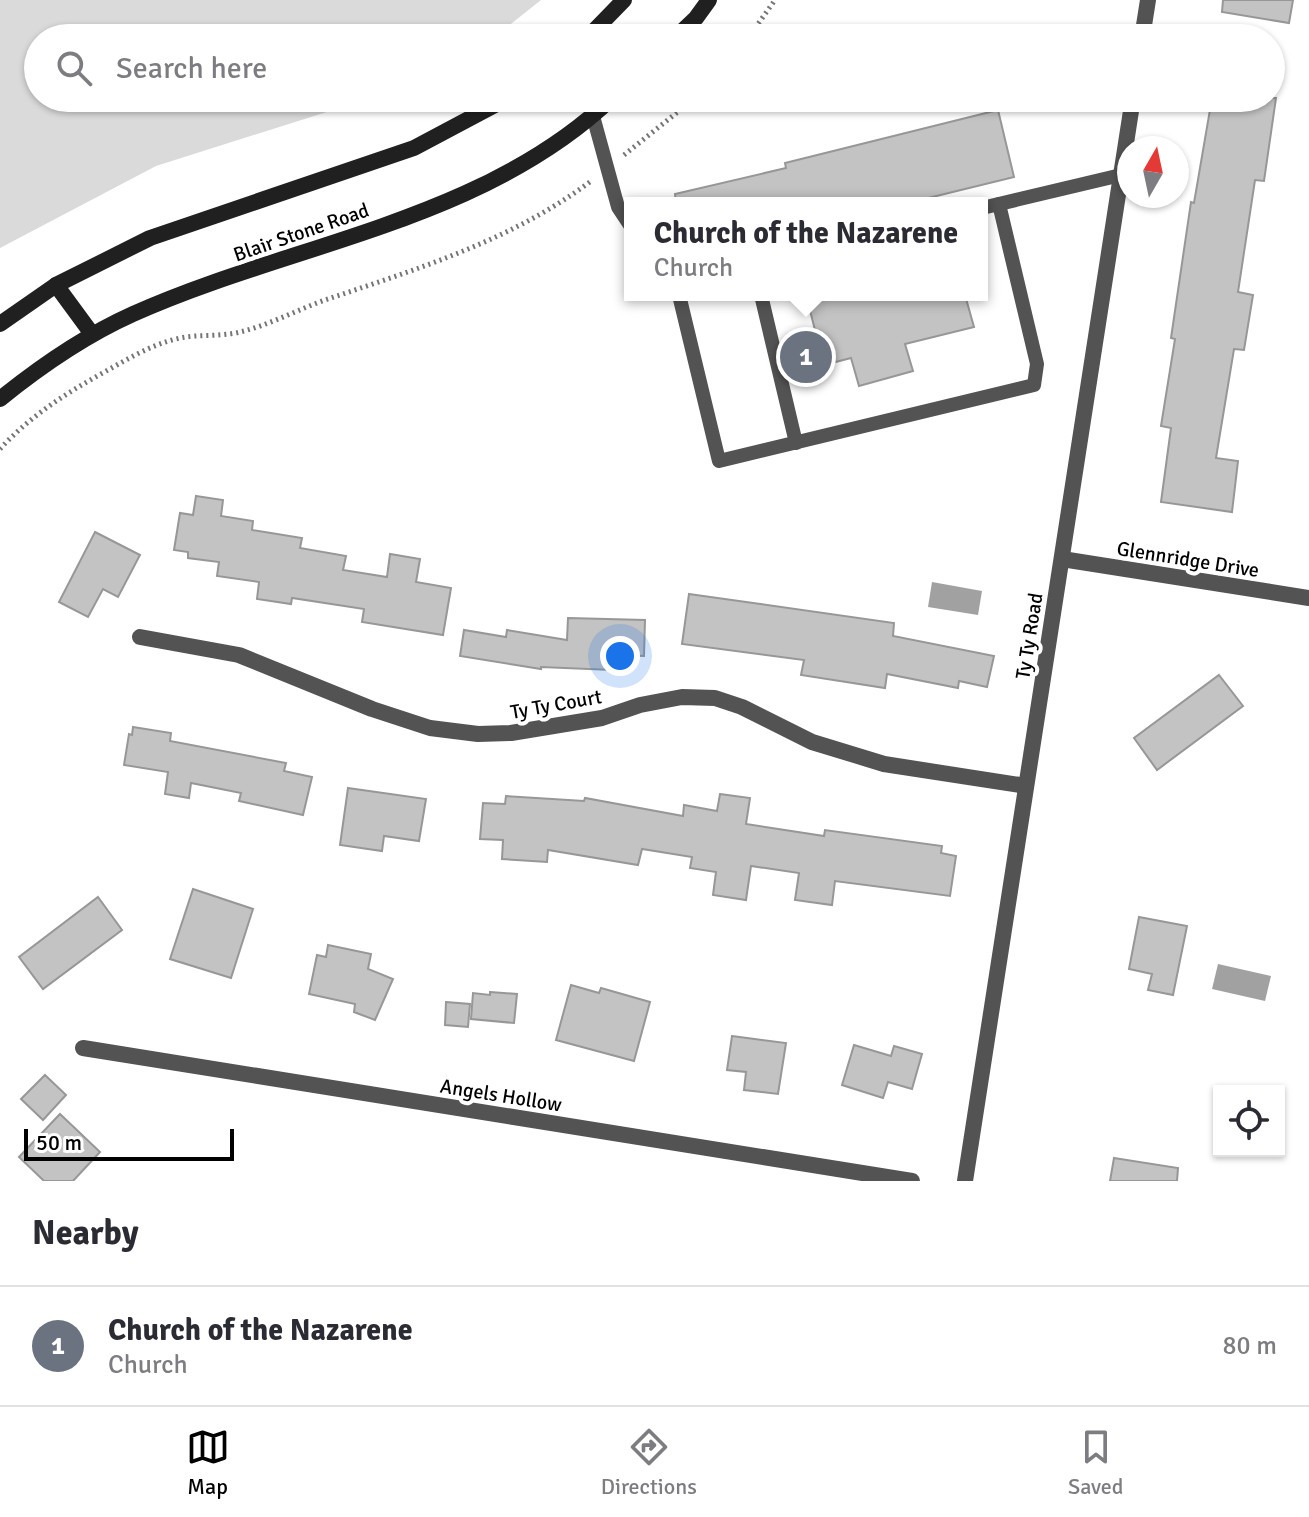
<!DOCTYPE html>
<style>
body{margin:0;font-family:Signika,sans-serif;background:#f2f2f3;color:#2b2b33}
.controls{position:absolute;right:24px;bottom:24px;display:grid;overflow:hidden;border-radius:0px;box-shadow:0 2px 6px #0004}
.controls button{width:72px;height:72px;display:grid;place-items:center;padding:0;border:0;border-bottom:2px solid #e1e1e2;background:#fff;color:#2b2b33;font:40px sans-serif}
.compass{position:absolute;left:1117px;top:136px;width:72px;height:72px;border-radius:50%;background:#fff;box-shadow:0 2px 6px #0004;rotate:9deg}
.scale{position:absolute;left:24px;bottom:20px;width:210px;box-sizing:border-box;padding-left:8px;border:4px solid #000;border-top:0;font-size:22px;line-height:28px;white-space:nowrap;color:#000;-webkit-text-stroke:6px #fff;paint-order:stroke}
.you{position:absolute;left:620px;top:656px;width:28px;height:28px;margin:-20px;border:6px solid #fff;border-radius:50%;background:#1a73e8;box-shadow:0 0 0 12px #1a73e833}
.badge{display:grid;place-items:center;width:52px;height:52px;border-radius:50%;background:#000;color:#fff;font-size:26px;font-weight:700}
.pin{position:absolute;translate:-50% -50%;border:4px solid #fff;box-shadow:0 2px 8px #0006}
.popup{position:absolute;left:624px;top:197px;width:364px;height:104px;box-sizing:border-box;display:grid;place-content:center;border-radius:0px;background:#fff;filter:drop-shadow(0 2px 6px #0005);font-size:26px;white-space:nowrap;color:#7c7c81}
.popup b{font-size:30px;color:#2b2b33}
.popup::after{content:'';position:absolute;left:50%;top:100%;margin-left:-16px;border:16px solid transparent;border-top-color:#fff}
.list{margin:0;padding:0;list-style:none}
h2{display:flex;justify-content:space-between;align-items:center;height:104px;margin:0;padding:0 32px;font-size:34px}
h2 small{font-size:26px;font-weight:400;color:#7c7c81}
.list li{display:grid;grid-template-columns:52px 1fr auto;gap:24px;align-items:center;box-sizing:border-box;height:120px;padding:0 32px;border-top:2px solid #e1e1e2}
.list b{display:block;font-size:30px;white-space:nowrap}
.list p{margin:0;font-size:26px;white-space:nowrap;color:#7c7c81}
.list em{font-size:26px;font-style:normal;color:#7c7c81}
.icon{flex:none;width:44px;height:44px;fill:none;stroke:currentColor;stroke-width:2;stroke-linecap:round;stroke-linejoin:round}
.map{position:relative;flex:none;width:1309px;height:1181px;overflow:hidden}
.search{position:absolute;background:#fff;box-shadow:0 2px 6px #0004;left:24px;right:24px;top:24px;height:88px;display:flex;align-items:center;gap:20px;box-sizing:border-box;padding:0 28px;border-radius:44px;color:#7c7c81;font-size:30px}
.sheet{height:224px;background:#fff}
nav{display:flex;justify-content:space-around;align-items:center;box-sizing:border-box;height:112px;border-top:2px solid #e1e1e2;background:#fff;font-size:22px;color:#7c7c81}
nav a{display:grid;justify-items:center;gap:4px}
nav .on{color:#000}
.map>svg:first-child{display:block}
.green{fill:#dadada}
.water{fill:#a1a1a1}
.building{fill:#c3c3c3;stroke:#979797;stroke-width:2}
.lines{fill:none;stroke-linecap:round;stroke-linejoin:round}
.path{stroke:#757575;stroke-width:5;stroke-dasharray:2 4;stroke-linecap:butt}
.lane{stroke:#535353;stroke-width:14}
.street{stroke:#535353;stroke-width:16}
.secondary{stroke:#202020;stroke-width:16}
.labels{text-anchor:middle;stroke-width:8;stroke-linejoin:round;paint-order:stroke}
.street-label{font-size:20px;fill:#000;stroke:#fff}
</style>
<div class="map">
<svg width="1309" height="1181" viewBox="0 0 1309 1181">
<rect width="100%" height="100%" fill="#fff"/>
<polygon class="green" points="0,0 541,0 493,38 38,38 38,98 371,98 156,166 0,248"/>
<g class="water">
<polygon points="932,582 982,591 978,615 928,607"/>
<polygon points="1218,964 1271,976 1265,1001 1212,989"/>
</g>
<g class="building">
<polygon points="1223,0 1293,0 1289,23 1222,12"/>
<polygon points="1212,98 1276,98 1264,181 1255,180 1238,292 1253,295 1244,350 1234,349 1216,458 1238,461 1232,512 1161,502 1171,428 1161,426 1175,339 1171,338 1191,202 1194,203"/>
<polygon points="998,110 1014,177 908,203 676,203 675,194 786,168 785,163"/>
<polygon points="806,295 965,295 974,327 905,344 913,371 859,386 851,358 824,365"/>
<polygon points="196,496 223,500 221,516 253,521 252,530 302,538 300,548 346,556 343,570 387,577 390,554 420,559 416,582 451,588 443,635 362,622 364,609 292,598 291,604 257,599 259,582 217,576 219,562 188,558 188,552 174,550 180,513 193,515"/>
<polygon points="95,532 140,555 118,597 103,589 88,617 59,602"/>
<polygon points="689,594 894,623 893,636 994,656 987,687 959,681 958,688 887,674 885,688 801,675 804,660 682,644"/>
<polygon points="568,618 645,620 644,656 612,655 612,670 541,667 541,669 460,656 464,630 506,637 507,630 567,640"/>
<polygon points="1219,675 1243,706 1157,770 1134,738"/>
<polygon points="133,727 171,733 170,741 286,763 284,771 312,777 303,815 239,801 241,793 191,783 189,798 165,794 168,772 124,765 129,734 132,735"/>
<polygon points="348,788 426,799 419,841 384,836 382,851 340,845"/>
<polygon points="720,794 750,798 746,824 824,836 825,830 942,846 941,853 956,856 950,896 835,881 832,905 795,900 799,873 751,866 746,900 713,895 716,872 690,868 692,857 642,849 638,865 548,850 547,862 502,859 503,840 480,839 483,803 505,804 506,796 584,801 585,798 683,816 684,805 717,811"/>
<polygon points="193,889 253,909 231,978 170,959"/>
<polygon points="98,897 122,930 43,989 19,957"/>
<polygon points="1139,917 1187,926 1173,995 1148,990 1152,974 1129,969"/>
<polygon points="328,945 371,954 368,969 393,979 375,1020 354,1012 355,1004 309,994 317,955 326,957"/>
<polygon points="571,985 599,993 601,988 650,1002 634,1061 556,1040"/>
<polygon points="490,992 517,994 514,1023 471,1019 473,993 490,995"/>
<polygon points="446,1002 470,1004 468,1027 445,1025"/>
<polygon points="732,1036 786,1043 778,1094 744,1090 746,1072 727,1070"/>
<polygon points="854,1045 891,1056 894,1046 922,1054 912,1089 888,1082 883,1098 842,1085"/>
<polygon points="45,1075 66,1095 43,1120 21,1099"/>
<polygon points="60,1114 100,1152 73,1181 44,1181 19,1157"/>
<polygon points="1114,1158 1178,1168 1177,1181 1110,1181"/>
</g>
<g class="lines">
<g class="path">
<polyline points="748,38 775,0"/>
<polyline points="624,155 695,98"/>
<path d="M0 449C31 415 68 392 108 370 131 357 153 344 180 338 199 334 220 337 240 332 269 325 297 310 325 300 417 269 513 240 591 181"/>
</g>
<g class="lane">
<polyline points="593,116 618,207 630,225"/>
<polyline points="982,208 1121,175"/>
<polyline points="679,295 719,461 1034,385 1037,364 999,204"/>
<polyline points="761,295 796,443"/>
</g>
<g class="street">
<polyline points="1142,38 1148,0"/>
<polyline points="1062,559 1309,598"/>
<polyline points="140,637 239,655 372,709 430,728 478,734 511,733 602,718 640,705 682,697 715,698 742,707 812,742 884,764 1026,786"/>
<polyline points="83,1048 912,1181"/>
<polyline points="965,1181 1133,98"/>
</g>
<g class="secondary">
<polyline points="587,38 624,0"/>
<polyline points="675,38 696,18 709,0"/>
<polyline points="56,285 92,334"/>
<polyline points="0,324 56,285 150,238 414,148 508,98"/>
<path d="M0 399C42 365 84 336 133 314 291 243 482 222 612 98"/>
</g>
</g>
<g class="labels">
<g class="street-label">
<text transform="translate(301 232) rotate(-19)" y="7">Blair Stone Road</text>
<text transform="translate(1188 559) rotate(9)" y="7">Glennridge Drive</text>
<text transform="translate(1029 636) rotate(-81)" y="7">Ty Ty Road</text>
<text transform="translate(556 704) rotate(-10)" y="7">Ty Ty Court</text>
<text transform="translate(501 1095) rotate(9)" y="7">Angels Hollow</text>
</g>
</g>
</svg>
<div class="controls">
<button><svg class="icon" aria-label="locate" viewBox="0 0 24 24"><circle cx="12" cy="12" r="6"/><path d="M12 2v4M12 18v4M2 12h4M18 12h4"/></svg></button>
</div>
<svg class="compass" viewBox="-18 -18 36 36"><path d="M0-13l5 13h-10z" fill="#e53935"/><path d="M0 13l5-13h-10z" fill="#7c7c81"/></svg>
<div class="scale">50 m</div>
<div class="you"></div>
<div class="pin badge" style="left:806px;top:357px;background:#6b7280">1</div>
<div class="popup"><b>Church of the Nazarene</b>Church</div>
<div class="search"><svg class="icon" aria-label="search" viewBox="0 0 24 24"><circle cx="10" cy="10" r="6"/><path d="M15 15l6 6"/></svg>Search here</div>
</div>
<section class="sheet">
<h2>Nearby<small></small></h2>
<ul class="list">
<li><span class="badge" style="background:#6b7280">1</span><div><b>Church of the Nazarene</b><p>Church</p></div><em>80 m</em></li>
</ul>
</section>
<nav>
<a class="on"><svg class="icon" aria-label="map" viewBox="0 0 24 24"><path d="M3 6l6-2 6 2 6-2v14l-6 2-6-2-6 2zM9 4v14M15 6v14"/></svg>Map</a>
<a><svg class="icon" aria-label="directions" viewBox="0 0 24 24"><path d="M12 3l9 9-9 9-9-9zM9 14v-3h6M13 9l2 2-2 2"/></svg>Directions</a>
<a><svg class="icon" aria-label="saved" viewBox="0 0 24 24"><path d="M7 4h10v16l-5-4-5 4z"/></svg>Saved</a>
</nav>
